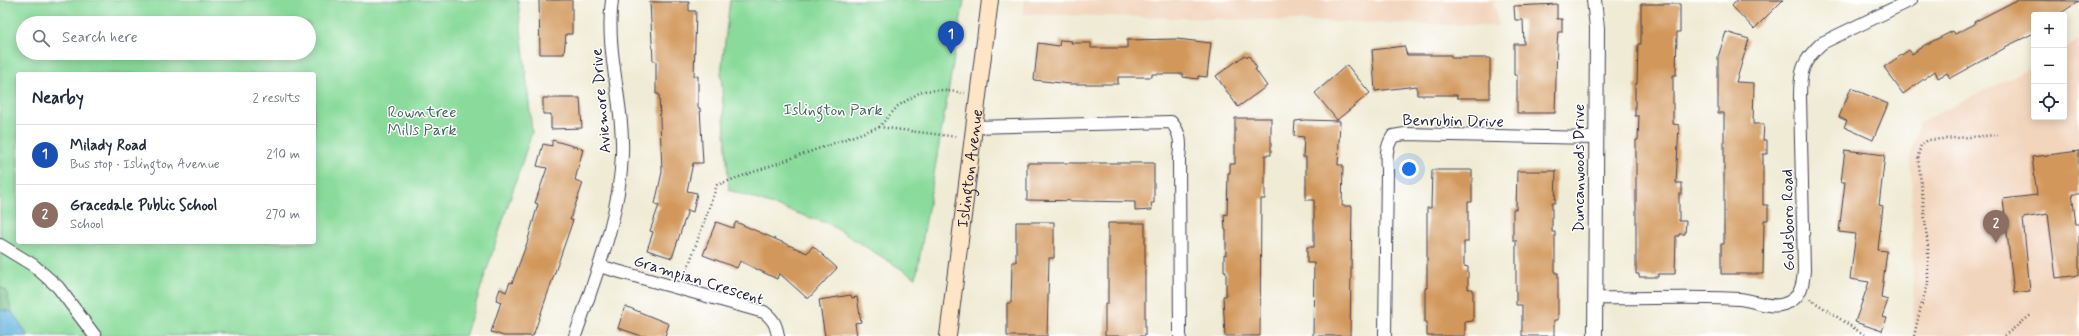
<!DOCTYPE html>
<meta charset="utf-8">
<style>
body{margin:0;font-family:Mynerve,sans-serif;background:#f2f2f3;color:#1f2937}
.controls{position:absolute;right:12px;top:12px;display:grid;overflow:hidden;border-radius:4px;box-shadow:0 2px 10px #0003}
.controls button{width:36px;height:36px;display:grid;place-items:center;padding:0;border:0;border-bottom:1px solid #e0e1e3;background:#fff;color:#1f2937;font:20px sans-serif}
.you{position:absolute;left:1409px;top:169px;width:14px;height:14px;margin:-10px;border:3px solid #fff;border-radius:50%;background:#1a73e8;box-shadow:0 0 0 6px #1a73e833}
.badge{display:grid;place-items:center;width:26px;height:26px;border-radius:50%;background:#0b8043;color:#fff;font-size:13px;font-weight:700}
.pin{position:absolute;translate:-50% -33px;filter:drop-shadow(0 1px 2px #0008)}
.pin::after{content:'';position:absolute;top:21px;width:14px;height:12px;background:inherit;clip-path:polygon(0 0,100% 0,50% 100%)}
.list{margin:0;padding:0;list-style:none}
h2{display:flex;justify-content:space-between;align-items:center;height:52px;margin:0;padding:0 16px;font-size:17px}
h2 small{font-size:13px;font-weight:400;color:#747a83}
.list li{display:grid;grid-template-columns:26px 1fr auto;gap:12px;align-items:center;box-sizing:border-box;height:60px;padding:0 16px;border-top:1px solid #e0e1e3}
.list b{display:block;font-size:15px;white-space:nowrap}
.list p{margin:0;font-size:13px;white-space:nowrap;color:#747a83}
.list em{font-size:13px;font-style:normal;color:#747a83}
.icon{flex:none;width:22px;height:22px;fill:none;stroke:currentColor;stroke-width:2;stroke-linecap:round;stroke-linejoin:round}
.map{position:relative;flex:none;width:2079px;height:336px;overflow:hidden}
.search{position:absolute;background:#fff;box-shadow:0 2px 10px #0003;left:16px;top:16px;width:300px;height:44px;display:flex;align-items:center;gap:10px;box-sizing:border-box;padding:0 14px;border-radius:22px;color:#747a83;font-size:15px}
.panel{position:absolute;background:#fff;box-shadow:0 2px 10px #0003;left:16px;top:72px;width:300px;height:172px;border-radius:4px}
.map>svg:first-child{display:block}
.built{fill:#f2d5bd}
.green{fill:#8adb9b;stroke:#567e6b;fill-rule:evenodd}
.forest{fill:#6fbb83;stroke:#486e5f}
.water{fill:#66b8e1;stroke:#446d8e}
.building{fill:#d2975a}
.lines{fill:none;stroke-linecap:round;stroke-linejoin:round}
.minor-casing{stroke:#414052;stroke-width:14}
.tertiary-casing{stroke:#414052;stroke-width:16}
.secondary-casing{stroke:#414052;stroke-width:18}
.path{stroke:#414052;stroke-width:2.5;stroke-dasharray:1 3;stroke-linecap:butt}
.minor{stroke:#fff;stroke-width:12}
.tertiary{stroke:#fff;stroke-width:14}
.secondary{stroke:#fde5c5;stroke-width:16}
.labels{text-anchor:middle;stroke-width:3;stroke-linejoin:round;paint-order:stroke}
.street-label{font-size:16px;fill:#22223b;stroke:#fff}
.park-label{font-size:16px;fill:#46635d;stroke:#fff}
</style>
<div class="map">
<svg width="2079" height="336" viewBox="0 0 2079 336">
<rect width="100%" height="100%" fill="#fff"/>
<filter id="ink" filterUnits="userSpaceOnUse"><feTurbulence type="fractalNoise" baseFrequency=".025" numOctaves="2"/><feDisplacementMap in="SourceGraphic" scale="8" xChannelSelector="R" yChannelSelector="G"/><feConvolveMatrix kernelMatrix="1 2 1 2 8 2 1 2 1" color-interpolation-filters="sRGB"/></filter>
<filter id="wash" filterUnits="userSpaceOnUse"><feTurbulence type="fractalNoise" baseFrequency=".012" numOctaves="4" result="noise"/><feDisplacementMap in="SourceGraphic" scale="16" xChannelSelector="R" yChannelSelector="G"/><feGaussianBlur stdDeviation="0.9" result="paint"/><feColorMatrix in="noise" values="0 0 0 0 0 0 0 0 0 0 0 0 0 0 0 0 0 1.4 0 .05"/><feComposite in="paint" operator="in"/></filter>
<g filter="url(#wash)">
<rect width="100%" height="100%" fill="#efebd4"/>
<g class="built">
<polygon points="1025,0 1493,0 1499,26 1023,14"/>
<polygon points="2079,39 2079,336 1914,336 1911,151 1919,123 2034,66 2034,117 2064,117 2064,52"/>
</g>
<g class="green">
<path d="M0 0H518L532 132 465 336H0ZM23 23H309V53H23ZM18 74H314V242H18Z"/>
<polygon points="730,0 964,0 916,278 829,224 729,190 721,74"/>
</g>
<polygon class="forest" points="0,287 6,290 12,312 0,310"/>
<polygon class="water" points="0,310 12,312 28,336 0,336"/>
<g id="blocks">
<g class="building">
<polygon points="539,0 572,0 572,34 566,34 564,54 540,54"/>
<polygon points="1737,0 1783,0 1754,29 1732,6"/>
<polygon points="2017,0 2079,1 2058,15 2034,15 2034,33 2005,47 2005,48 1950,78 1947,73 1938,78 1935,71 1903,94 1884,67 1909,50 1912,54 1923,46 1953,31 1955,34 1975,24 1974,22"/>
<polygon points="650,2 689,2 689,11 696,11 694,76 698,76 698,108 700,108 703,163 693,163 687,191 697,193 693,212 688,210 672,258 647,250 653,232 650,231 659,205 655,204 662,172 659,94 656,94 656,61 653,61"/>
<polygon points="1557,4 1557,19 1562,19 1562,32 1558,32 1557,45 1555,113 1517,113 1517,75 1514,75 1514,44 1524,44 1523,20 1515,20 1514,6"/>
<polygon points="1641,4 1680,4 1680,32 1677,32 1676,75 1673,75 1673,124 1679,125 1676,183 1682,183 1682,194 1679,194 1679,221 1686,221 1685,234 1679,234 1679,236 1676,236 1675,274 1658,274 1658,277 1639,277 1639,274 1636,274 1636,140 1638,140 1639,116 1635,116 1635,84 1637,84 1638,44 1641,44"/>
<polygon points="1726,32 1749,39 1736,82 1754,83 1753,124 1764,124 1763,140 1767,140 1767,154 1763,154 1763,205 1768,205 1768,220 1764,220 1763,274 1721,274 1721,244 1724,244 1724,113 1718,113 1718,57"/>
<polygon points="1177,39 1211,43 1207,77 1198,76 1198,79 1183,77 1183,74 1152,74 1152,77 1118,77 1118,84 1070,84 1034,80 1038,43 1059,46 1060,40 1072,41 1071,43 1091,43 1091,48 1127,48 1127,40"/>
<polygon points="1404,46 1407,55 1451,55 1451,58 1490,58 1490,98 1457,98 1457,95 1417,95 1417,86 1375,91 1372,50"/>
<polygon points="1245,55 1247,57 1249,56 1257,68 1255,69 1267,86 1238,107 1216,76"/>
<polygon points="1347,65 1370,93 1337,120 1315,93"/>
<polygon points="1851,88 1888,104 1873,140 1844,127 1847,121 1839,117"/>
<polygon points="543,98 580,98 582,128 551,129 551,114 543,114"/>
<polygon points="1235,118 1271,118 1271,155 1265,155 1265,199 1261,199 1260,336 1225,336 1223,296 1226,296 1226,271 1224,271 1224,254 1226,255 1226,230 1225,230 1224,214 1227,215 1228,173 1230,173 1230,164 1235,164"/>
<polygon points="1305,120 1340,121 1338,165 1343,165 1342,206 1352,206 1350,336 1313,336 1314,263 1307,263 1307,247 1314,247 1314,200 1306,200 1306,157 1303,157 1304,137 1294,136 1295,121"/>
<polygon points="552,140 583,149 575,180 583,183 570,220 573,220 533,336 504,336 491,332 501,302 496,300 500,289 506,292 510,282 512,283 527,243 538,204 535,203 547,168 537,166 543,144 552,146"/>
<polygon points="1845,150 1885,155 1879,205 1883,206 1878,250 1887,251 1881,298 1888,300 1882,317 1887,318 1882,331 1855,322 1869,282 1850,279 1856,234 1839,232 1845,182 1841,182"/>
<polygon points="2079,151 2079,194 2072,194 2076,224 2079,224 2079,275 2056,278 2048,214 2023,218 2030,291 2014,293 2003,199 2037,195 2032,157"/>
<polygon points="1027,163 1154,163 1154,203 1151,203 1152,210 1135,211 1135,202 1027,200"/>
<polygon points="1432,170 1472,170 1472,202 1468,202 1468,242 1464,242 1464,266 1468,267 1468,289 1473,289 1473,321 1465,322 1465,336 1427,336 1427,322 1425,322 1425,288 1427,288 1427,208 1431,208"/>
<polygon points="1517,171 1556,171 1555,203 1552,203 1552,232 1555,232 1555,273 1558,273 1558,320 1554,320 1554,336 1522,336 1522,305 1516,305 1516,240 1513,240 1513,209 1516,209"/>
<polygon points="716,222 733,228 736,222 807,253 813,246 837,268 808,299 779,273 777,279 740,261 737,268 703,255"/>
<polygon points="1016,222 1054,222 1054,258 1049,258 1047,336 1007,336 1007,303 1011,303 1012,262 1016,262"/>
<polygon points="1108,223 1145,223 1145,336 1105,336 1105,304 1108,304"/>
<polygon points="851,295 852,298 857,297 861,322 855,323 857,336 825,336 819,300"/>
<polygon points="625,306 669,324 665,336 642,336 618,328"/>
</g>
</g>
</g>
<g filter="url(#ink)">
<use href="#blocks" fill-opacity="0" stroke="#414052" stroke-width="1"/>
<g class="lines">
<g class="minor-casing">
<g id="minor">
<path d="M973 127 1171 122C1181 133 1181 144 1179 158L1180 336"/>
<polyline points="0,245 33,265 58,287 95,336"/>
<path d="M599 266 764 312C773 319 776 324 778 336"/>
<path d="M1595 298C1643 299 1692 296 1739 299 1753 300 1771 309 1784 304 1801 299 1803 285 1804 270L1800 97C1800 72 1802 61 1822 43L1911 0"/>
<path d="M575 336C595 278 620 216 622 154 624 103 605 52 612 0"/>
<path d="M1385 336 1387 169C1386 156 1386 147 1393 136L1405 134 1595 138"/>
</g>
</g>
<g class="tertiary-casing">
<polyline id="tertiary" points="1594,0 1597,28 1595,336"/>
</g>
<g class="secondary-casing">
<g id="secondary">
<path id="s1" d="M948 336 990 0"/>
</g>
</g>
<g class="path">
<polyline points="879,127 958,137"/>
<polyline points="685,276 717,185 879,127 898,106 922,91 940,90 965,93"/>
<polyline points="1810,299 1866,336"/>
<polyline points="1914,336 1921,306 1928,284 1928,248 1918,156 1921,145 1928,140 1998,135"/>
<polyline points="2004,336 2031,315"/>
</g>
<use href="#minor" class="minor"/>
<use href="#tertiary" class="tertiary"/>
<use href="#secondary" class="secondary"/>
</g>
</g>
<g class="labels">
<g class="street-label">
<text transform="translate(600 101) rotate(-95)" y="6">Aviemore Drive</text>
<text transform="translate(1453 120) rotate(1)" y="6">Benrubin Drive</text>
<text dy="6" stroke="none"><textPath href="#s1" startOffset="169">Islington Avenue</textPath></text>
<text transform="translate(1578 168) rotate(-90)" y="6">Duncanwoods Drive</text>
<text transform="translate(1787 220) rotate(-91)" y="6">Goldsboro Road</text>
<text transform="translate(699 279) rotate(17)" y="6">Grampian Crescent</text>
</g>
<g class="park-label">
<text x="833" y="115">Islington Park</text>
<text x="422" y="117">Rowntree<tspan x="422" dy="18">Mills Park</tspan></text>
</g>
</g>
</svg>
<div class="controls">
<button>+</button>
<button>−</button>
<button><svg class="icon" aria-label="locate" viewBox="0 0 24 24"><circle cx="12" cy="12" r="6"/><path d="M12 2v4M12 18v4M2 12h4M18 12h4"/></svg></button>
</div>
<div class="you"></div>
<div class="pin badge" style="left:951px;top:54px;background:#1a4fb4">1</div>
<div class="pin badge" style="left:1996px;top:243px;background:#8d6e63">2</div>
<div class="search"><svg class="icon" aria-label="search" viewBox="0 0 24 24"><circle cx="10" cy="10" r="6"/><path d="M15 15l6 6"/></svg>Search here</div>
<section class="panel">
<h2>Nearby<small>2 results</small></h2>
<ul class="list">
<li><span class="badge" style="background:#1a4fb4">1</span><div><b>Milady Road</b><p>Bus stop · Islington Avenue</p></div><em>210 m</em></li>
<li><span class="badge" style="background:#8d6e63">2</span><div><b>Gracedale Public School</b><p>School</p></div><em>270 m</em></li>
</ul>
</section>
</div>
